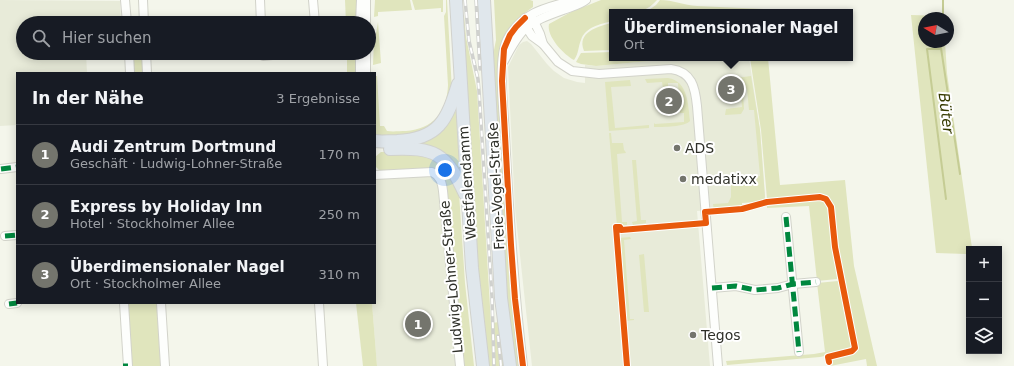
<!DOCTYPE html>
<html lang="de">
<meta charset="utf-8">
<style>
body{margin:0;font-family:"DejaVu Sans",sans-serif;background:#242831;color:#f1f3f6}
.controls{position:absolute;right:12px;bottom:12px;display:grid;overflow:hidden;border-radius:0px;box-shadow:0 2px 10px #0003}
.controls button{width:36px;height:36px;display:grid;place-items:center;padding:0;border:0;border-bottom:1px solid #363941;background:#171b24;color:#f1f3f6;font:20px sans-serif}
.compass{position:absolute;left:918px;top:12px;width:36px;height:36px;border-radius:50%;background:#171b24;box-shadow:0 2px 10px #0003;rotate:280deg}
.you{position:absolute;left:445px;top:170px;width:14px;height:14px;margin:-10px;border:3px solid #fff;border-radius:50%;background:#1a73e8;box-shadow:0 0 0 6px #1a73e833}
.badge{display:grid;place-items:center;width:26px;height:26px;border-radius:50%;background:#74756d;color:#fff;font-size:13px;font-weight:700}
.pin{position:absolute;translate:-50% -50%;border:2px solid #fff;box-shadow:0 1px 4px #0006}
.popup{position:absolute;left:609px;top:9px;width:244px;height:52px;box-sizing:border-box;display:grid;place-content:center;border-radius:0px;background:#171b24;filter:drop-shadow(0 1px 3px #0005);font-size:13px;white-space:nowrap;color:#9ea1a6}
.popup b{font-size:15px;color:#f1f3f6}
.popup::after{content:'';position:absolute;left:50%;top:100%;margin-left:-8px;border:8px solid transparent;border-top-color:#171b24}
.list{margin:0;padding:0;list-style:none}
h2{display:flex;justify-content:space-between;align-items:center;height:52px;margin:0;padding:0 16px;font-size:17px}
h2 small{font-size:13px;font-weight:400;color:#9ea1a6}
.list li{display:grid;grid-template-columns:26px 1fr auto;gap:12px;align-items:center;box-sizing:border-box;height:60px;padding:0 16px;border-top:1px solid #363941}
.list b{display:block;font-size:15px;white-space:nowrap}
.list p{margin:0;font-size:13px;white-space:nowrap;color:#9ea1a6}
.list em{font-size:13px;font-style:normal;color:#9ea1a6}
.icon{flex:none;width:22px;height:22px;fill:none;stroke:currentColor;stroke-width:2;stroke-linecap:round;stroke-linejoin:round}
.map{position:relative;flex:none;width:1014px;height:366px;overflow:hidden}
.search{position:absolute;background:#171b24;box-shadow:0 2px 10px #0003;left:16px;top:16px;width:360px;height:44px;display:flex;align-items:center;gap:10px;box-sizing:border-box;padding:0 14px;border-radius:22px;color:#9ea1a6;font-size:15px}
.panel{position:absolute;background:#171b24;box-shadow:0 2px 10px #0003;left:16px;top:72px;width:360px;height:232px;border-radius:0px}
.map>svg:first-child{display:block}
.built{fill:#e8ebd9}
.green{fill:#e0e5bd}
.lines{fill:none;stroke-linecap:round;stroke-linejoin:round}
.stream{stroke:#c5cc94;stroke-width:2}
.minor-casing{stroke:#d2d3ca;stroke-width:10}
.highway-casing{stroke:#d1d2cd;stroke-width:14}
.minor{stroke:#fdfefc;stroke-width:8}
.highway{stroke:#e0e7ec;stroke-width:12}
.rail-casing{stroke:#d0d1ce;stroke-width:3.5}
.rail{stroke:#fff;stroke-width:2;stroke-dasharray:6;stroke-linecap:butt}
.quiet{stroke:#00873e;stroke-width:5;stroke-dasharray:10 5;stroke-linecap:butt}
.cycleway-casing{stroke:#fff;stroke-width:8}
.cycleway{stroke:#e8590c;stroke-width:6}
.poi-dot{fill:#74756d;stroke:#fff;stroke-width:1.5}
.labels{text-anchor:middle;stroke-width:4;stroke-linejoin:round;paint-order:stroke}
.poi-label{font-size:14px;fill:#2f3029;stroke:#fff;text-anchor:start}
.street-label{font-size:14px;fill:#2f3029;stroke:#fff}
.water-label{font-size:15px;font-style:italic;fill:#363b00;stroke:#fff}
</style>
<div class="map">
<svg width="1014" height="366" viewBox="0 0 1014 366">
<rect width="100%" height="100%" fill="#f4f6eb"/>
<g class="built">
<polygon points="0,0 120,1 121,23 23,23 23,53 86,53 87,73 17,73 17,125 0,126"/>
<polygon points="527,41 531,44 547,64 554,71 564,78 577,82 585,83 585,65 596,66 681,58 749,58 760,130 765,197 764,201 742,203 742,208 697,211 710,366 532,366 515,209 508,67 519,45 523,42"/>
<polygon points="431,175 436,179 440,189 457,366 377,366 372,303 375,303 375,177"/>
</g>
<g class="green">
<polygon points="345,0 359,0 359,23 346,23"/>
<polygon points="375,0 410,0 412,10 378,12 378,16 374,17"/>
<polygon points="412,0 443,0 443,12 441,12 441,8 415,10"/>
<path d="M446 0H447L452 91 442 119 416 135 377 136 375 134V76H377L380 126H384L387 131C393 132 399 131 406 131 433 129 447 112 448 85L444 16 446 12Z"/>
<path d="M494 0H530L533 1V7C509 24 501 36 498 65L507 246 510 291 519 366H515L506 300 493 55 496 40Z"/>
<path d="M601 0H657C643 16 631 12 612 12V21C601 24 585 27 581 40 578 47 579 53 574 60 564 55 546 36 549 24L571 12Z"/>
<path d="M660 0C673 0 684 5 697 6L764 9V12H646L656 5Z"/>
<polygon points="462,15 464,15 466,37 477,91 491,323 500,322 506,366 487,366 479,302"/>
<polygon points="911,15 945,16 945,18 924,18 924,42 945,42 947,73 972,248 969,249 969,251 966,254 936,253"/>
<polygon points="378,22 381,63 373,65 374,39 375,39"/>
<path d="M612 23V50L584 51C576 32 599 26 612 23Z"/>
<polygon points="612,52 612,58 681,58 596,66 581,64 576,62 581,53"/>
<polygon points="131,53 143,53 144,73 133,73"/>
<rect x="347" y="53" width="11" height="20"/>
<polygon points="750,58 768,58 780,185 845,180 854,266 877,366 867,366 866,359 830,366 830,359 832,357 853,352 856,348 836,246 832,205 826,198 819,196 769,200 767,199 761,130"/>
<polygon points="751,76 760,130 765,197 764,201 742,203 742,208 714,210 713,204 728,203 731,197 731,179 732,178 733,184 755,182 755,176 760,176 754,110 749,110 747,89 736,78"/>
<path d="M668 78C688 81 688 104 690 121 685 127 663 127 654 127V123L655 124 684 122V113H680L678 83H668V88H663L662 82 647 83 645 79Z"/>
<polygon points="630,80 631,86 611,87 615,128 649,125 649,128 609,131 605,82"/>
<polygon points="734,83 743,91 744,109 741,114 725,115 726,109 742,107 741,96 718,98 723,97 722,84"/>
<polygon points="454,111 457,112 460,168 456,169 405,144"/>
<polygon points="609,133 611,133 612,143 623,143 624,150 625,151 626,153 617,154 622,222 627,222 627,225 617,226"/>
<path d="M410 151 443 162 459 193 465 283 474 366H462L446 184C443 175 441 172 432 169L384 171 379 170 375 166V157L381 152Z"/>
<polygon points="632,160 636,160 641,220 646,220 646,223 633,225 632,222 637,221"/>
<polygon points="820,198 825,200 829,204 834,249 839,275 837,279 817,281 809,206 767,208 767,203"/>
<polygon points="617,227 618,227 619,238 630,237 631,239 624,240 630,319 634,319 634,320 625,321"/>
<polygon points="644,254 649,312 644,312 639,255"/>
<polygon points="838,281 841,283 853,347 851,350 820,357 727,365 726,361 814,354 825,352 817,283"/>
<polygon points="126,303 158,303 162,366 130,366"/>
<polygon points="356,303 372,303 377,366 363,366"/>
</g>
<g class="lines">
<g class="stream">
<polyline points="943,14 943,0"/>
<polyline points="941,42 941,48 940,49 927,49 946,199"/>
<polyline points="941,48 960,174"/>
</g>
<g class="minor-casing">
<g id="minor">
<polyline points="125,0 127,23"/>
<polyline points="143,0 144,23"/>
<polyline points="260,0 261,23"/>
<polyline points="313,0 315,23"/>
<polyline points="366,1 366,23"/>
<polyline points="532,17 540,34 543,44"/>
<path d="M525 18 526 27 532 36 543 44 558 62 572 71 599 74 671 69C692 72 695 87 697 106L718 366"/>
<polyline points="360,23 361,0"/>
<polyline points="129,53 130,73"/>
<polyline points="146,53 147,73"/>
<polyline points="263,53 263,56 291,53"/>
<path d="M504 61C522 26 527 23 563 10 571 7 580 5 586 0"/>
<polyline points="360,73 360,53"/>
<polyline points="366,73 366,53"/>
<polyline points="1,169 17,167"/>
<path d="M375 175 432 172C440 176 442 182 443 191L460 366"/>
<polyline points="786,217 799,352"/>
<polyline points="5,236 17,235"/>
<polyline points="712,288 736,286 755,290 778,288 793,284 816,282"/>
<polyline points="124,303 128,366"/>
<polyline points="161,303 165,366"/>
<polyline points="319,303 323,366"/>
<polyline points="9,304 17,303"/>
<path d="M523 366C514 290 509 213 505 136 504 111 497 61 507 40 521 12 548 7 575 0"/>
</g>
</g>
<g class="highway-casing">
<g id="highway">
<polyline points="456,0 472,268 483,366"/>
<polyline points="484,0 499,261 501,298 510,366"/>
<path d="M375 141C382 142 389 141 397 141 439 139 447 120 458 84"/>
<path d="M390 149C435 147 446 153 465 194"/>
</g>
</g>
<use href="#minor" class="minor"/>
<use href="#highway" class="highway"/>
<g class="rail-casing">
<g id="rail">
<polyline points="465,0 469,41 478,79 479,91 492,297 494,366"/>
<polyline points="476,0 480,69"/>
<polyline points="498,336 501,366"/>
</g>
</g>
<use href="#rail" class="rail"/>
<g class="quiet">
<polyline points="1,169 17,167"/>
<polyline points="786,217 799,352"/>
<polyline points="5,236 17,235"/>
<polyline points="712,288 736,286 755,290 778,288 793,284 816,282"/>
<polyline points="9,304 17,303"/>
<polyline points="123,366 128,366"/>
</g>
<g class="cycleway-casing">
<g id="cycleway">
<polyline points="523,366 515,299 511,245 502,81 504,49 510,35 516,27 525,18"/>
<polyline points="627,366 616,227 620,227 621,230 706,223 705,212 742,209 767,202 820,197 826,199 831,207 835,247 855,348 852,351 828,357 829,362"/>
</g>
</g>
<use href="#cycleway" class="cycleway"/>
</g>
<g class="poi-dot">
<circle cx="677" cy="148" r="4"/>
<circle cx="683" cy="179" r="4"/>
<circle cx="693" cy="335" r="4"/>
</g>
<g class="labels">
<g class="poi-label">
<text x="685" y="153">ADS</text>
<text x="691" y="184">medatixx</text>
<text x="701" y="340">Tegos</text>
</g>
<g class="street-label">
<text transform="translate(467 183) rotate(-94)" y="5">Westfalendamm</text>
<text transform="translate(496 186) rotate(-93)" y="5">Freie-Vogel-Straße</text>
<text transform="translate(451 277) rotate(-95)" y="5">Ludwig-Lohner-Straße</text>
</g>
<g class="water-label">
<text transform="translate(946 113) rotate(83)" y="5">Büter</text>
</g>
</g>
</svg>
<div class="controls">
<button>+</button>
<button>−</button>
<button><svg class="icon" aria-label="layers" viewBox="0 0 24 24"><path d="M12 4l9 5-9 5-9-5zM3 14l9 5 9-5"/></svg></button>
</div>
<svg class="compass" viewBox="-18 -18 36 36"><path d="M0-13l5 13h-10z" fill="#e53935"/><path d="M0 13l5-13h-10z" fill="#9ea1a6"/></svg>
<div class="you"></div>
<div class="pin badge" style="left:418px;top:324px">1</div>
<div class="pin badge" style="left:669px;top:101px">2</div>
<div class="pin badge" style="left:731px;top:89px">3</div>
<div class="popup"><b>Überdimensionaler Nagel</b>Ort</div>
<div class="search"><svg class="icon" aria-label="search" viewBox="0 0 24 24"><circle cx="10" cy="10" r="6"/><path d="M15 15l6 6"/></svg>Hier suchen</div>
<section class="panel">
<h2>In der Nähe<small>3 Ergebnisse</small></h2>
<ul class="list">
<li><span class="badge">1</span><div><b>Audi Zentrum Dortmund</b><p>Geschäft · Ludwig-Lohner-Straße</p></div><em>170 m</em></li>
<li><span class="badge">2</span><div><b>Express by Holiday Inn</b><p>Hotel · Stockholmer Allee</p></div><em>250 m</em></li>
<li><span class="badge">3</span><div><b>Überdimensionaler Nagel</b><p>Ort · Stockholmer Allee</p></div><em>310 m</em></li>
</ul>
</section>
</div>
